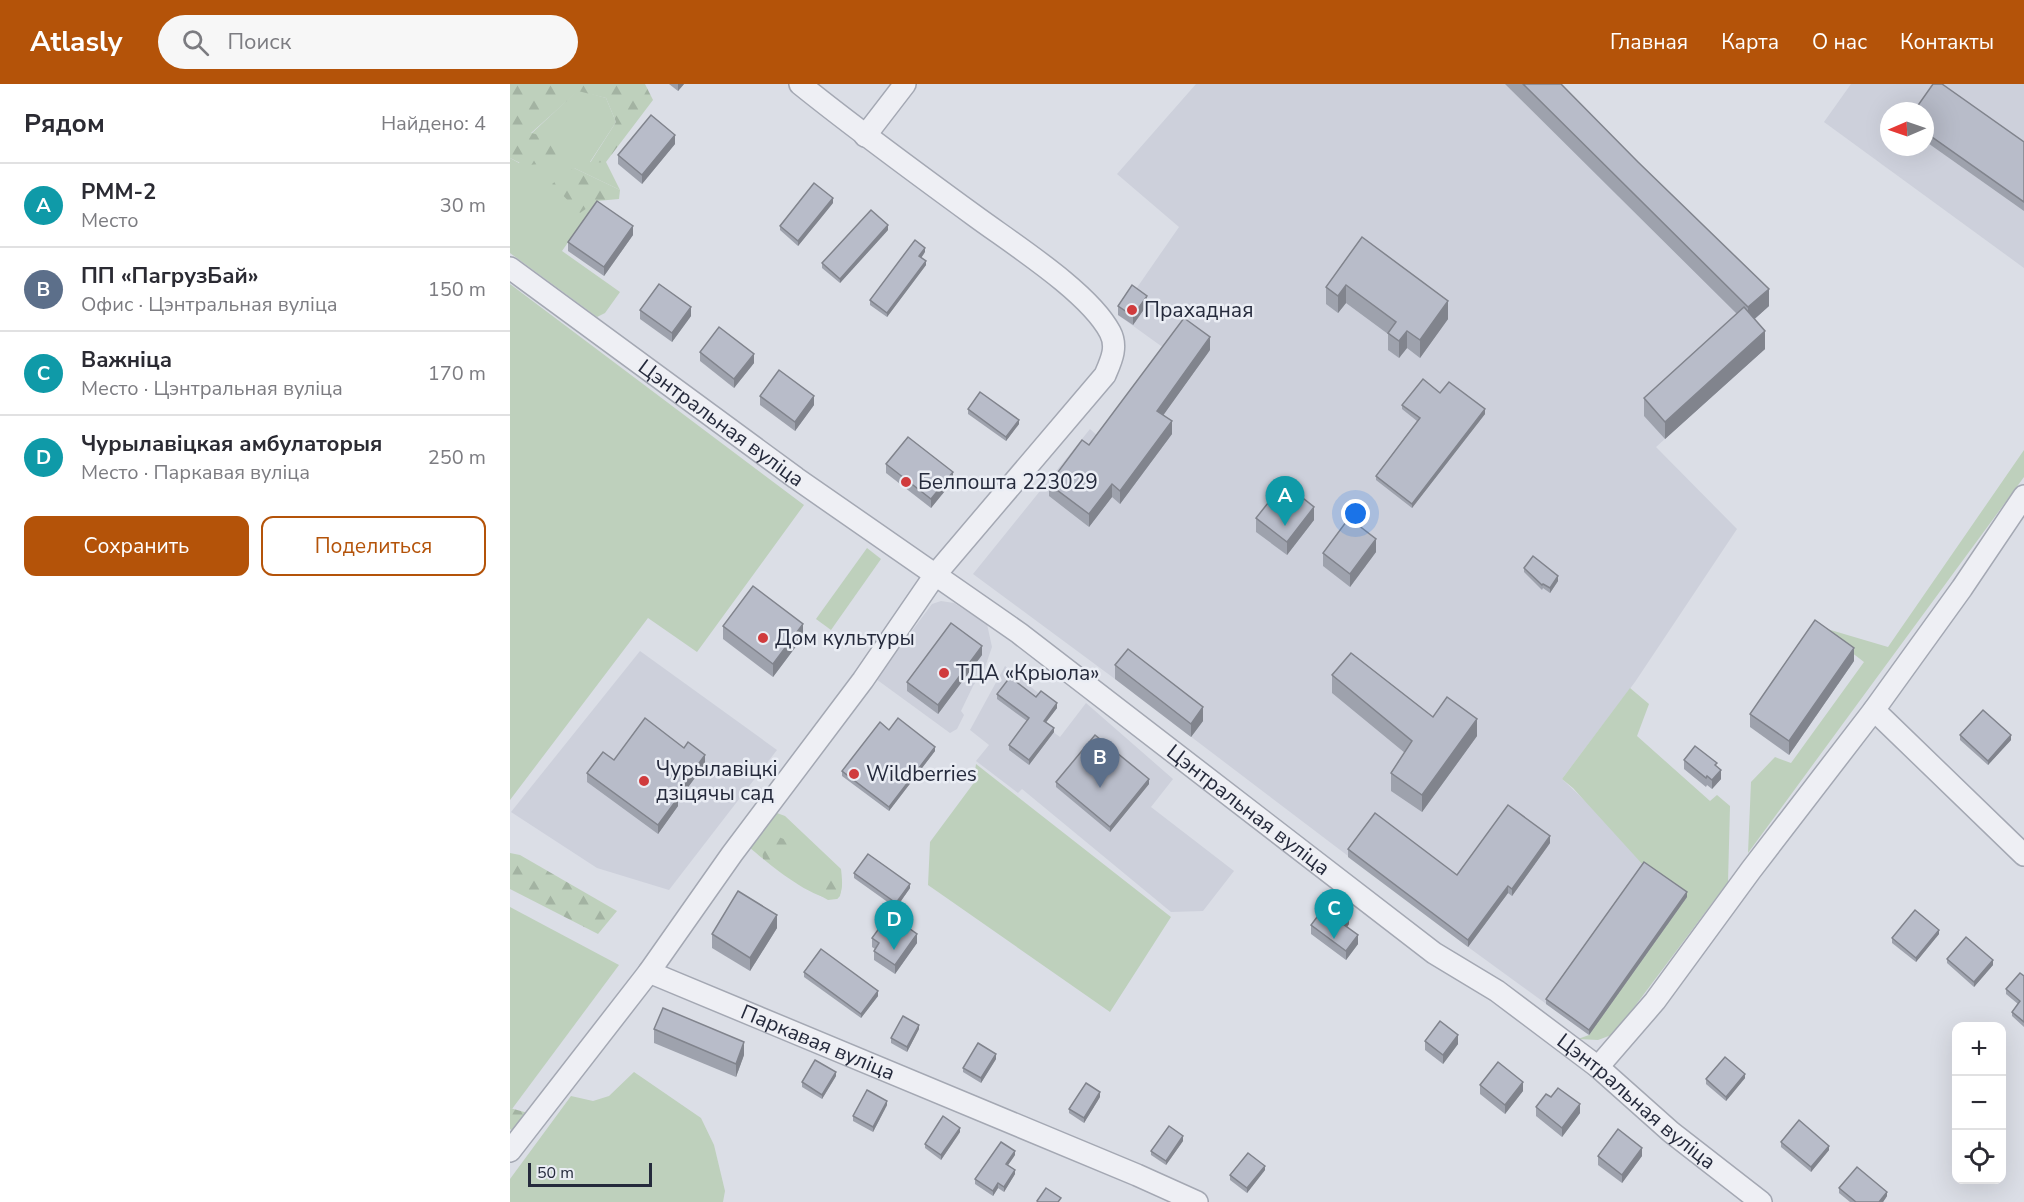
<!DOCTYPE html>
<html lang="ru">
<meta charset="utf-8">
<style>
body{margin:0;font-family:"Nunito Sans",sans-serif;background:#f7f7f7;color:#2b2b33}
.controls{position:absolute;right:18px;bottom:18px;display:grid;overflow:hidden;border-radius:12px;box-shadow:0 6px 24px #0002}
.controls button{width:54px;height:54px;display:grid;place-items:center;padding:0;border:0;border-bottom:2px solid #e1e1e2;background:#fff;color:#2b2b33;font:30px sans-serif}
.compass{position:absolute;left:1370px;top:18px;width:54px;height:54px;border-radius:50%;background:#fff;box-shadow:0 6px 24px #0002;rotate:268deg}
.scale{position:absolute;left:18px;bottom:15px;width:124px;box-sizing:border-box;padding-left:6px;border:3px solid #252a3c;border-top:0;font-size:16px;line-height:21px;white-space:nowrap;color:#252a3c;-webkit-text-stroke:4px #eaedf4;paint-order:stroke}
.you{position:absolute;left:846px;top:430px;width:21px;height:21px;margin:-15px;border:4px solid #fff;border-radius:50%;background:#1a73e8;box-shadow:0 0 0 9px #1a73e833}
.badge{display:grid;place-items:center;width:39px;height:39px;border-radius:50%;background:#b45309;color:#fff;font-size:20px;font-weight:700}
.pin{position:absolute;translate:-50% -50px;filter:drop-shadow(0 2px 3px #0008)}
.pin::after{content:'';position:absolute;top:32px;width:21px;height:18px;background:inherit;clip-path:polygon(0 0,100% 0,50% 100%)}
.list{margin:0;padding:0;list-style:none}
h2{display:flex;justify-content:space-between;align-items:center;height:78px;margin:0;padding:0 24px;font-size:26px}
h2 small{font-size:20px;font-weight:400;color:#7c7c81}
.list li{display:grid;grid-template-columns:39px 1fr auto;gap:18px;align-items:center;box-sizing:border-box;height:84px;padding:0 24px;border-top:2px solid #e1e1e2}
.list b{display:block;font-size:22px;white-space:nowrap}
.list p{margin:0;font-size:20px;white-space:nowrap;color:#7c7c81}
.list em{font-size:20px;font-style:normal;color:#7c7c81}
.actions{display:flex;gap:12px;padding:18px 24px}
.actions a{flex:1;padding:14px 0;border:2px solid #b45309;border-radius:12px;text-align:center;font-size:21px;color:#b45309}
.actions .main{background:#b45309;color:#fff}
.icon{flex:none;width:33px;height:33px;fill:none;stroke:currentColor;stroke-width:2;stroke-linecap:round;stroke-linejoin:round}
.map{position:relative;flex:none;width:1514px;height:1118px;overflow:hidden}
header{display:flex;align-items:center;gap:36px;box-sizing:border-box;height:84px;padding:0 30px;background:#b45309;color:#fff}
header strong{font-size:28px}
nav{display:flex;gap:33px;margin-inline-start:auto;font-size:21px}
.search{width:420px;height:54px;background:#f7f7f7;display:flex;align-items:center;gap:15px;box-sizing:border-box;padding:0 21px;border-radius:33px;color:#7c7c81;font-size:22px}
main{display:flex}
aside{flex:1;background:#fff}
.map>svg:first-child{display:block}
.built{fill:#cdd0db;fill-rule:evenodd}
.green{fill:#bed0bc}
.forest{fill:url(#forest-firs)}
.lines{fill:none;stroke-linecap:round;stroke-linejoin:round}
.minor-casing{stroke:#a4a8b3;stroke-width:24}
.minor{stroke:#eeeff4;stroke-width:21}
.wall{fill:#9ea2ad}
.shaded-wall{fill:#81848d}
.building{fill:#b8bcc9;stroke:#81848d;stroke-width:1.5}
.poi-dot{fill:#d03b3d;stroke:#eaedf4;stroke-width:2}
.labels{text-anchor:middle;stroke-width:5;stroke-linejoin:round;paint-order:stroke}
.poi-label{font-size:21px;fill:#252a3c;stroke:#eaedf4;text-anchor:start}
.street-label{font-size:21px;fill:#252a3c;stroke:#eaedf4}
</style>
<header>
<strong>Atlasly</strong>
<div class="search"><svg class="icon" aria-label="search" viewBox="0 0 24 24"><circle cx="10" cy="10" r="6"/><path d="M15 15l6 6"/></svg>Поиск</div>
<nav><a>Главная</a><a>Карта</a><a>О нас</a><a>Контакты</a></nav>
</header>
<main>
<aside>
<h2>Рядом<small>Найдено: 4</small></h2>
<ul class="list">
<li><span class="badge" style="background:#0f9aa8">A</span><div><b>РММ-2</b><p>Место</p></div><em>30 m</em></li>
<li><span class="badge" style="background:#5c6f8a">B</span><div><b>ПП «ПагрузБай»</b><p>Офис · Цэнтральная вуліца</p></div><em>150 m</em></li>
<li><span class="badge" style="background:#0f9aa8">C</span><div><b>Важніца</b><p>Место · Цэнтральная вуліца</p></div><em>170 m</em></li>
<li><span class="badge" style="background:#0f9aa8">D</span><div><b>Чурылавіцкая амбулаторыя</b><p>Место · Паркавая вуліца</p></div><em>250 m</em></li>
</ul>
<div class="actions"><a class="main">Сохранить</a><a>Поделиться</a></div>
</aside>
<div class="map">
<svg width="1514" height="1118" viewBox="0 0 1514 1118">
<defs>
<pattern id="forest-firs" width="22" height="20" patternUnits="userSpaceOnUse" patternTransform="scale(1.5)"><rect width="22" height="20" fill="#bed0bc"/><path d="M5 1l3.5 6h-7zM16 11l3.5 6h-7z" fill="#a3b3a2"/></pattern>
</defs>
<rect width="100%" height="100%" fill="#dbdee6"/>
<g class="built">
<polygon points="686,0 1033,0 1128,96 1259,222 1236,243 1255,265 1146,363 1227,445 1125,598 1052,695 1177,813 1079,951 958,863 605,595 463,490 580,345 591,355 658,267 608,231 669,143 607,90"/>
<path d="M1341 0H1514V184L1314 38ZM1379 27H1415V63H1379Z"/>
<polygon points="431,517 444,519 477,540 482,563 474,586 463,602 451,627 454,631 447,645 440,649 366,595 422,520"/>
<polygon points="130,567 267,666 159,806 87,784 1,728"/>
<polygon points="495,582 547,624 534,641 550,653 576,619 663,695 641,723 724,787 693,827 661,828 512,705 508,709 466,677 479,661 460,646"/>
</g>
<g class="green">
<polygon points="68,6 96,14 106,38 80,78 96,78 110,106 64,84 87,117 52,167 110,208 95,229 87,233 0,169 0,74 9,79 21,50"/>
<polygon points="0,200 294,421 187,568 138,534 0,716"/>
<polygon points="1514,366 1514,393 1238,769 1241,698 1265,673 1281,679 1354,578 1307,542 1378,563"/>
<polygon points="357,464 371,475 321,546 306,535"/>
<polygon points="1120,604 1139,620 1127,652 1200,717 1207,711 1220,722 1218,798 1104,950 1088,956 1068,955 1079,951 1134,782 1063,704 1052,695"/>
<polygon points="466,680 661,833 600,928 418,801 420,758 463,700"/>
<path d="M267 729 275 732 331 785C332 794 334 808 327 815 303 817 259 780 240 764Z"/>
<polygon points="0,823 109,881 2,1025 0,1024"/>
<polygon points="124,988 191,1034 204,1061 215,1107 213,1118 0,1118 0,1095 61,1012 83,1017 99,1012"/>
</g>
<g class="forest">
<path d="M0 0H135L143 16 96 78 80 79 106 38 96 14 68 7 21 49 51 56 45 73C28 82 18 84 0 74Z"/>
<polygon points="64,84 110,106 109,115 87,117 70,129 42,100"/>
<polygon points="266,752 279,757 278,774 269,782 253,775 252,764"/>
<polygon points="0,769 10,771 107,827 88,850 0,805"/>
<polygon points="314,794 327,796 332,800 330,812 327,815 318,816 302,807"/>
<polygon points="0,1024 18,1029 3,1047 0,1045"/>
</g>
<g class="lines">
<g class="minor-casing">
<g id="minor">
<polyline points="355,52 395,0"/>
<path id="s1" d="M0 184 286 394 509 549 924 869 987 907 1088 983 1161 1048 1251 1118"/>
<polyline points="1364,626 1514,771"/>
<path id="s2" d="M139 888 627 1091 687 1118"/>
<polyline points="1088,983 1145,917 1241,786 1364,626 1452,504 1514,412"/>
<path d="M0 1067 139 888 222 770 353 596 425 491 595 291C601 277 608 263 600 248 579 208 503 160 465 132 406 89 347 46 290 0"/>
</g>
</g>
<use href="#minor" class="minor"/>
</g>
<g class="wall">
<polygon points="159,0 174,0 168,7"/>
<polygon points="995,0 1051,0 1259,222 1244,235 1255,265 1155,355 1134,332 1134,314 1227,230"/>
<polygon points="1415,27 1514,58 1514,127 1415,57"/>
<polygon points="165,60 132,100 108,80 108,71"/>
<polygon points="323,119 288,162 270,146 270,142"/>
<polygon points="378,146 330,199 312,184 312,179"/>
<polygon points="123,151 94,192 58,167 58,158"/>
<polygon points="852,153 938,235 910,274 897,264 889,274 878,266 878,250 836,219 828,229 816,220 816,203"/>
<polygon points="415,168 411,174 416,181 377,233 360,221 360,216"/>
<polygon points="637,221 623,241 608,231 608,222"/>
<polygon points="130,226 181,232 162,258 130,235"/>
<polygon points="700,266 653,331 662,350 610,420 602,413 579,443 539,412 539,400 579,361"/>
<polygon points="190,268 244,279 224,304 190,277"/>
<polygon points="930,309 975,330 902,424 866,396 866,392 907,337 892,325 892,321"/>
<polygon points="250,312 304,321 285,347 250,321"/>
<polygon points="458,325 509,340 496,357 458,330"/>
<polygon points="376,380 443,397 421,424 376,389"/>
<polygon points="746,434 804,436 777,471 746,448"/>
<polygon points="866,468 840,503 813,482 813,469"/>
<polygon points="1014,484 1048,497 1040,509 1033,504 1032,506 1014,488"/>
<polygon points="213,542 293,553 263,593 213,555"/>
<polygon points="472,571 428,630 397,607 397,598"/>
<polygon points="1344,577 1279,671 1240,643 1240,630"/>
<polygon points="605,581 693,637 681,653 605,595"/>
<polygon points="822,591 967,652 912,728 881,707 881,689 895,669 822,609"/>
<polygon points="487,610 526,613 547,624 536,638 544,648 519,681 499,666 499,661 517,637 487,615"/>
<polygon points="379,646 425,667 379,727 332,692 332,687"/>
<polygon points="1450,651 1501,656 1478,681 1450,656"/>
<polygon points="104,676 195,680 168,717 168,722 148,750 77,698 77,689"/>
<polygon points="1174,676 1207,682 1211,695 1202,705 1197,701 1196,703 1174,685"/>
<polygon points="546,698 639,700 600,748 546,703"/>
<polygon points="1040,759 1002,812 998,809 958,863 838,773 838,765 947,791"/>
<polygon points="344,789 400,804 386,824 344,794"/>
<polygon points="1177,813 1079,951 1036,920 1036,915"/>
<polygon points="820,830 839,840 837,843 848,860 836,876 801,850 801,841"/>
<polygon points="267,844 240,887 202,864 202,850"/>
<polygon points="377,848 407,859 385,890 364,876 364,867 365,865 362,863 362,854"/>
<polygon points="1429,850 1406,878 1382,859 1382,854"/>
<polygon points="1437,875 1483,881 1464,903 1437,879"/>
<polygon points="294,888 368,912 351,934 294,893"/>
<polygon points="1514,892 1514,943 1502,932 1502,928 1508,920 1496,910 1496,905"/>
<polygon points="144,945 234,971 226,993 144,959"/>
<polygon points="409,945 397,968 381,959 381,954"/>
<polygon points="915,957 948,960 933,980 915,966"/>
<polygon points="486,975 471,999 453,988 453,984"/>
<polygon points="326,992 312,1015 292,1003 292,998"/>
<polygon points="1235,994 1216,1017 1196,1000 1196,995"/>
<polygon points="970,1001 1013,1007 995,1030 970,1010"/>
<polygon points="590,1013 574,1039 559,1029 559,1025"/>
<polygon points="1041,1013 1070,1029 1052,1053 1026,1032 1026,1023"/>
<polygon points="377,1021 363,1048 343,1037 343,1032"/>
<polygon points="450,1048 431,1076 415,1064 415,1060"/>
<polygon points="673,1057 656,1081 641,1071 641,1067"/>
<polygon points="1271,1058 1319,1066 1301,1088 1271,1063"/>
<polygon points="505,1071 498,1081 505,1090 494,1108 488,1104 483,1112 465,1100 465,1095"/>
<polygon points="1088,1072 1132,1072 1112,1099 1088,1081"/>
<polygon points="755,1086 737,1109 720,1096 720,1091"/>
<polygon points="1329,1104 1377,1112 1373,1118 1340,1118 1329,1109"/>
</g>
<g class="shaded-wall">
<polygon points="168,0 174,0 168,7"/>
<polygon points="165,51 165,60 132,100 132,91"/>
<polygon points="323,114 323,119 288,162 288,157"/>
<polygon points="378,141 378,146 330,199 330,195"/>
<polygon points="123,142 123,151 94,192 94,183"/>
<polygon points="415,164 415,168 409,177 409,172"/>
<polygon points="416,177 416,181 377,233 377,229"/>
<polygon points="836,201 836,219 828,229 828,212"/>
<polygon points="1259,205 1259,222 1238,241 1238,223"/>
<polygon points="637,212 637,221 623,241 623,232"/>
<polygon points="938,217 938,235 910,274 910,256"/>
<polygon points="181,223 181,232 162,258 162,249"/>
<polygon points="897,247 897,264 889,274 889,257"/>
<polygon points="1255,247 1255,265 1155,355 1155,338"/>
<polygon points="700,253 700,266 647,340 647,327"/>
<polygon points="244,270 244,279 224,304 224,295"/>
<polygon points="304,312 304,321 285,347 285,338"/>
<polygon points="975,325 975,330 902,424 902,420"/>
<polygon points="509,336 509,340 496,357 496,353"/>
<polygon points="662,337 662,350 610,420 610,407"/>
<polygon points="443,388 443,397 421,424 421,415"/>
<polygon points="602,400 602,413 579,443 579,430"/>
<polygon points="804,423 804,436 777,471 777,458"/>
<polygon points="866,455 866,468 840,503 840,490"/>
<polygon points="1048,492 1048,497 1040,509 1040,504"/>
<polygon points="293,540 293,553 263,593 263,580"/>
<polygon points="472,562 472,571 428,630 428,621"/>
<polygon points="1344,564 1344,577 1279,671 1279,657"/>
<polygon points="547,619 547,624 534,641 534,637"/>
<polygon points="693,623 693,637 681,653 681,640"/>
<polygon points="967,635 967,652 912,728 912,711"/>
<polygon points="544,644 544,648 519,681 519,676"/>
<polygon points="1501,651 1501,656 1478,681 1478,677"/>
<polygon points="425,663 425,667 379,727 379,723"/>
<polygon points="195,671 195,680 168,717 168,722 148,750 148,741 165,712"/>
<polygon points="1211,686 1211,695 1202,705 1202,696"/>
<polygon points="639,695 639,700 600,748 600,743"/>
<polygon points="1040,752 1040,759 1002,812 1002,805"/>
<polygon points="400,800 400,804 386,824 386,819"/>
<polygon points="998,802 998,809 958,863 958,856"/>
<polygon points="1177,808 1177,813 1079,951 1079,946"/>
<polygon points="267,831 267,844 240,887 240,874"/>
<polygon points="839,831 839,840 833,849 833,840"/>
<polygon points="1429,846 1429,850 1406,878 1406,874"/>
<polygon points="407,850 407,859 385,890 385,881"/>
<polygon points="848,851 848,860 836,876 836,867"/>
<polygon points="1483,876 1483,881 1464,903 1464,898"/>
<polygon points="368,907 368,912 351,934 351,930"/>
<polygon points="409,941 409,945 397,968 397,963"/>
<polygon points="948,951 948,960 933,980 933,971"/>
<polygon points="234,958 234,971 226,993 226,980"/>
<polygon points="486,970 486,975 471,999 471,994"/>
<polygon points="326,988 326,992 312,1015 312,1011"/>
<polygon points="1235,990 1235,994 1216,1017 1216,1013"/>
<polygon points="1013,998 1013,1007 995,1030 995,1021"/>
<polygon points="590,1008 590,1013 574,1039 574,1034"/>
<polygon points="377,1017 377,1021 363,1048 363,1043"/>
<polygon points="1070,1020 1070,1029 1052,1053 1052,1044"/>
<polygon points="450,1044 450,1048 431,1076 431,1071"/>
<polygon points="673,1052 673,1057 656,1081 656,1077"/>
<polygon points="1319,1062 1319,1066 1301,1088 1301,1083"/>
<polygon points="1132,1064 1132,1072 1112,1099 1112,1091"/>
<polygon points="505,1067 505,1071 496,1084 496,1080"/>
<polygon points="755,1082 755,1086 737,1109 737,1104"/>
<polygon points="505,1086 505,1090 494,1108 494,1103"/>
<polygon points="488,1099 488,1104 483,1112 483,1107"/>
<polygon points="1377,1108 1377,1112 1373,1118 1369,1118"/>
</g>
<g class="building">
<polygon points="1013,0 1051,0 1128,78 1259,205 1238,223"/>
<polygon points="1423,0 1432,0 1514,58 1514,118 1415,48 1415,27 1404,27"/>
<polygon points="141,31 165,51 132,91 108,71"/>
<polygon points="304,99 323,114 288,157 270,142"/>
<polygon points="87,117 123,142 94,183 58,158"/>
<polygon points="361,126 378,141 330,195 312,179"/>
<polygon points="852,153 938,217 910,256 897,247 889,257 878,249 886,238 836,201 828,212 816,203"/>
<polygon points="405,156 415,164 409,172 416,177 377,229 360,216"/>
<polygon points="149,200 181,223 162,249 130,226"/>
<polygon points="622,201 637,212 623,232 608,222"/>
<polygon points="1234,223 1255,247 1155,338 1134,314"/>
<polygon points="674,234 700,253 647,327 662,337 610,407 602,400 579,430 539,400 572,356 579,361"/>
<polygon points="209,243 244,270 224,295 190,268"/>
<polygon points="269,286 304,312 285,338 250,312"/>
<polygon points="913,295 930,309 939,298 975,325 902,420 866,392 910,334 892,321"/>
<polygon points="470,308 509,336 496,353 458,325"/>
<polygon points="398,353 443,388 421,415 376,380"/>
<polygon points="774,399 804,423 777,458 746,434"/>
<polygon points="839,434 866,455 840,490 813,469"/>
<polygon points="1023,472 1048,492 1040,504 1033,500 1032,501 1014,484"/>
<polygon points="243,502 293,540 263,580 213,542"/>
<polygon points="1305,536 1344,564 1279,657 1240,630"/>
<polygon points="441,539 472,562 428,621 397,598"/>
<polygon points="618,565 693,623 681,640 605,581"/>
<polygon points="841,569 923,633 937,613 967,635 912,711 881,689 902,657 822,591"/>
<polygon points="500,593 526,613 531,607 547,619 534,637 544,644 519,676 499,661 519,634 487,610"/>
<polygon points="1473,626 1501,651 1478,677 1450,651"/>
<polygon points="135,634 174,664 178,658 195,671 165,712 168,714 148,741 77,689 93,668 104,676"/>
<polygon points="388,634 425,663 379,723 332,687 370,638 379,646"/>
<polygon points="585,651 639,695 600,743 546,698"/>
<polygon points="1185,662 1207,679 1205,681 1211,686 1202,696 1197,692 1196,694 1174,676"/>
<polygon points="998,721 1040,752 1002,805 998,802 958,856 838,765 865,729 947,791"/>
<polygon points="358,770 400,800 386,819 344,789"/>
<polygon points="1134,778 1177,808 1079,946 1036,915"/>
<polygon points="228,807 267,831 240,874 202,850"/>
<polygon points="827,822 839,831 833,840 848,851 836,867 801,841 813,825 820,830"/>
<polygon points="1405,826 1429,846 1406,874 1382,854"/>
<polygon points="386,835 407,850 385,881 364,867 369,859 362,854 370,843 377,848"/>
<polygon points="1456,853 1483,876 1464,898 1437,875"/>
<polygon points="311,865 368,907 351,930 294,888"/>
<polygon points="1510,889 1514,892 1514,938 1502,928 1510,917 1496,905"/>
<polygon points="153,924 234,958 226,980 144,945"/>
<polygon points="393,932 409,941 397,963 381,954"/>
<polygon points="930,937 948,951 933,971 915,957"/>
<polygon points="468,959 486,970 471,994 453,984"/>
<polygon points="1215,973 1235,990 1216,1013 1196,995"/>
<polygon points="305,976 326,988 312,1011 292,998"/>
<polygon points="988,978 1013,998 995,1021 970,1001"/>
<polygon points="576,999 590,1008 574,1034 559,1025"/>
<polygon points="1048,1004 1070,1020 1052,1044 1026,1023 1036,1010 1041,1013"/>
<polygon points="357,1006 377,1017 363,1043 343,1032"/>
<polygon points="433,1032 450,1044 431,1071 415,1060"/>
<polygon points="1289,1036 1319,1062 1301,1083 1271,1058"/>
<polygon points="659,1042 673,1052 656,1077 641,1067"/>
<polygon points="1108,1045 1132,1064 1112,1091 1088,1072"/>
<polygon points="491,1058 505,1067 496,1080 505,1086 494,1103 488,1099 483,1107 465,1095"/>
<polygon points="738,1069 755,1082 737,1104 720,1091"/>
<polygon points="1347,1083 1377,1108 1369,1118 1346,1118 1329,1104"/>
<polygon points="536,1104 551,1114 548,1118 528,1118 527,1117"/>
</g>
<g class="poi-dot">
<circle cx="622" cy="226" r="6"/>
<circle cx="396" cy="398" r="6"/>
<circle cx="253" cy="554" r="6"/>
<circle cx="434" cy="589" r="6"/>
<circle cx="344" cy="690" r="6"/>
<circle cx="134" cy="697" r="6"/>
</g>
<g class="labels">
<g class="poi-label">
<text x="634" y="233">Прахадная</text>
<text x="408" y="405">Белпошта 223029</text>
<text x="265" y="561">Дом культуры</text>
<text x="446" y="596">ТДА «Крыола»</text>
<text x="146" y="692">Чурылавіцкі<tspan x="146" dy="24">дзіцячы сад</tspan></text>
<text x="356" y="697">Wildberries</text>
</g>
<g class="street-label">
<text dy="7" stroke="none"><textPath href="#s1" startOffset="262">Цэнтральная вуліца</textPath></text>
<text dy="7" stroke="none"><textPath href="#s1" startOffset="916">Цэнтральная вуліца</textPath></text>
<text dy="7" stroke="none"><textPath href="#s2" startOffset="183">Паркавая вуліца</textPath></text>
<text dy="7" stroke="none"><textPath href="#s1" startOffset="1402">Цэнтральная вуліца</textPath></text>
</g>
</g>
</svg>
<div class="controls">
<button>+</button>
<button>−</button>
<button><svg class="icon" aria-label="locate" viewBox="0 0 24 24"><circle cx="12" cy="12" r="6"/><path d="M12 2v4M12 18v4M2 12h4M18 12h4"/></svg></button>
</div>
<svg class="compass" viewBox="-18 -18 36 36"><path d="M0-13l5 13h-10z" fill="#e53935"/><path d="M0 13l5-13h-10z" fill="#7c7c81"/></svg>
<div class="scale">50 m</div>
<div class="you"></div>
<div class="pin badge" style="left:775px;top:442px;background:#0f9aa8">A</div>
<div class="pin badge" style="left:590px;top:704px;background:#5c6f8a">B</div>
<div class="pin badge" style="left:824px;top:855px;background:#0f9aa8">C</div>
<div class="pin badge" style="left:384px;top:866px;background:#0f9aa8">D</div>
</div>
</main>
